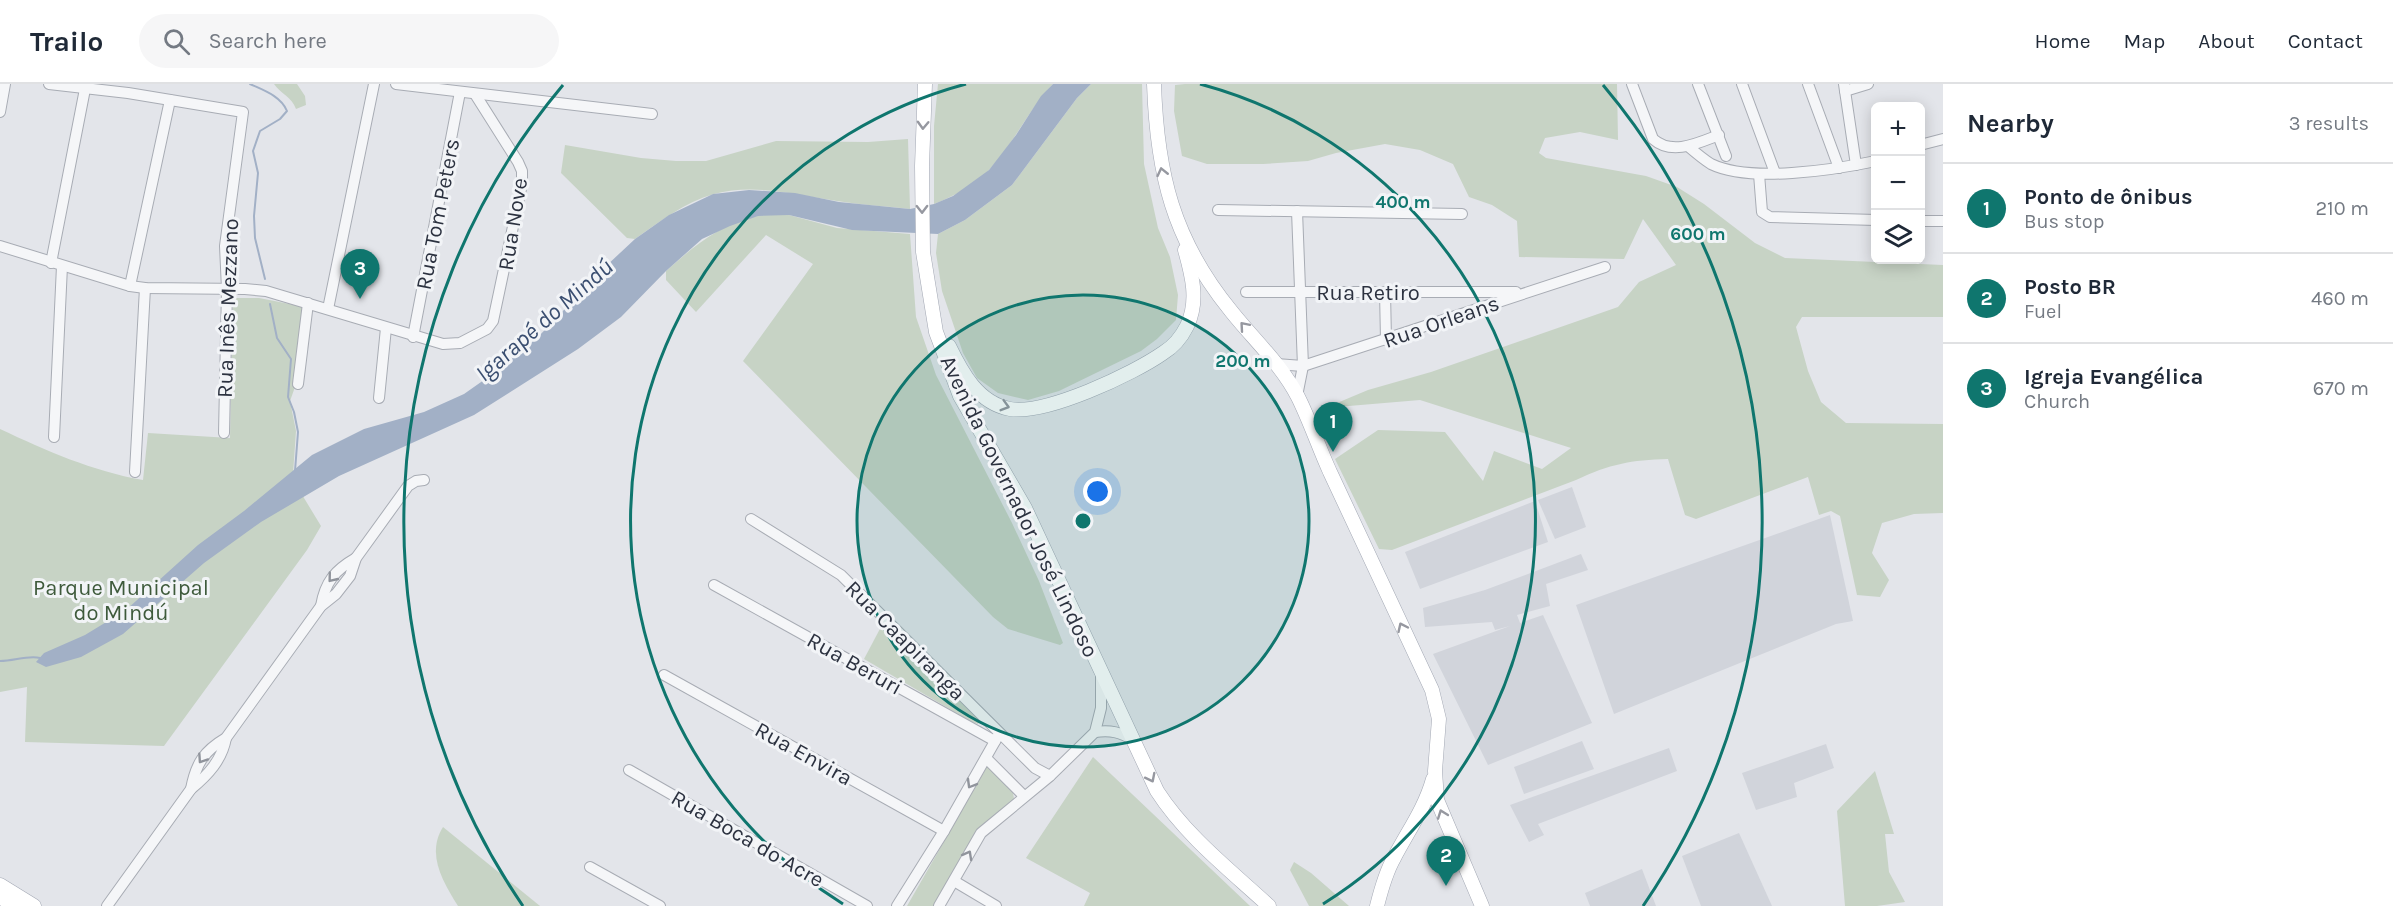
<!DOCTYPE html>
<meta charset="utf-8">
<style>
body{margin:0;font-family:Karla,sans-serif;background:#f6f6f7;color:#1f2937}
.controls{position:absolute;right:18px;top:18px;display:grid;overflow:hidden;border-radius:9px;box-shadow:0 3px 15px #0003}
.controls button{width:54px;height:54px;display:grid;place-items:center;padding:0;border:0;border-bottom:2px solid #e0e1e3;background:#fff;color:#1f2937;font:30px sans-serif}
.you{position:absolute;left:1098px;top:408px;width:21px;height:21px;margin:-15px;border:4px solid #fff;border-radius:50%;background:#1a73e8;box-shadow:0 0 0 9px #1a73e833}
.badge{display:grid;place-items:center;width:39px;height:39px;border-radius:50%;background:#0f766e;color:#fff;font-size:20px;font-weight:700}
.pin{position:absolute;translate:-50% -50px;filter:drop-shadow(0 2px 3px #0008)}
.pin::after{content:'';position:absolute;top:32px;width:21px;height:18px;background:inherit;clip-path:polygon(0 0,100% 0,50% 100%)}
.list{margin:0;padding:0;list-style:none}
h2{display:flex;justify-content:space-between;align-items:center;height:78px;margin:0;padding:0 24px;font-size:26px}
h2 small{font-size:20px;font-weight:400;color:#747a83}
.list li{display:grid;grid-template-columns:39px 1fr auto;gap:18px;align-items:center;box-sizing:border-box;height:90px;padding:0 24px;border-top:2px solid #e0e1e3}
.list b{display:block;font-size:22px;white-space:nowrap}
.list p{margin:0;font-size:20px;white-space:nowrap;color:#747a83}
.list em{font-size:20px;font-style:normal;color:#747a83}
.icon{flex:none;width:33px;height:33px;fill:none;stroke:currentColor;stroke-width:2;stroke-linecap:round;stroke-linejoin:round}
.map{position:relative;flex:none;width:1943px;height:822px;overflow:hidden}
header{display:flex;align-items:center;gap:36px;box-sizing:border-box;height:84px;padding:0 30px;background:#fff;border-bottom:2px solid #e0e1e3}
header strong{font-size:28px}
nav{display:flex;gap:33px;margin-inline-start:auto;font-size:21px}
.search{width:420px;height:54px;background:#f6f6f7;display:flex;align-items:center;gap:15px;box-sizing:border-box;padding:0 21px;border-radius:33px;color:#747a83;font-size:22px}
main{display:flex}
aside{flex:1;background:#fff}
.map>svg:first-child{display:block}
.built{fill:#d1d4db}
.green{fill:#c7d3c5}
.water{fill:#a2b0c6}
.lines{fill:none;stroke-linecap:round;stroke-linejoin:round}
.stream{stroke:#a2b0c6;stroke-width:2}
.minor-casing{stroke:#a8acb4;stroke-width:12}
.major-casing{stroke:#a3a8b4;stroke-width:15}
.minor{stroke:#f5f6f8;stroke-width:10}
.major{stroke:#fff;stroke-width:14}
.oneway{stroke:#9698a0}
.oneway2{stroke:#90949c}
.ring{fill:none;stroke:#0f766e;stroke-width:3}
.labels{text-anchor:middle;stroke-width:6;stroke-linejoin:round;paint-order:stroke}
.street-label{font-size:22px;fill:#2c3240;stroke:#f2f4f7}
.park-label{font-size:22px;fill:#3e5a3b;stroke:#f2f4f7}
.water-label{font-size:24px;font-style:italic;fill:#3a4e70;stroke:#f2f4f7}
.centre{fill:#0f766e;stroke:#f2f4f7;stroke-width:3}
.ring-label{font-size:18px;text-anchor:middle;font-weight:bold;fill:#0f766e;stroke:#f2f4f7;stroke-width:6;stroke-linejoin:round;paint-order:stroke}
</style>
<header>
<strong>Trailo</strong>
<div class="search"><svg class="icon" aria-label="search" viewBox="0 0 24 24"><circle cx="10" cy="10" r="6"/><path d="M15 15l6 6"/></svg>Search here</div>
<nav><a>Home</a><a>Map</a><a>About</a><a>Contact</a></nav>
</header>
<main>
<div class="map">
<svg width="1943" height="822" viewBox="0 0 1943 822">
<rect width="100%" height="100%" fill="#e3e5ea"/>
<g class="built">
<polygon points="1572,403 1586,443 1555,455 1538,416"/>
<polygon points="1535,417 1548,458 1420,505 1405,468"/>
<polygon points="1830,431 1853,537 1836,540 1614,630 1576,521"/>
<polygon points="1581,470 1588,486 1546,500 1550,522 1517,531 1520,539 1543,531 1592,639 1488,681 1433,570 1510,542 1495,546 1492,538 1425,543 1423,524 1485,506"/>
<polygon points="1582,657 1594,685 1524,710 1514,683"/>
<polygon points="1826,660 1834,684 1794,699 1797,713 1756,726 1742,689"/>
<polygon points="1669,664 1677,687 1538,740 1544,751 1529,758 1510,721"/>
<polygon points="1739,749 1772,822 1701,822 1682,772"/>
<polygon points="1642,785 1656,822 1590,822 1585,809"/>
</g>
<g class="green">
<path d="M274 0H297L305 12 306 21 296 25C292 13 281 10 274 0Z"/>
<path d="M938 0H1053C1028 26 1014 60 989 86 974 102 954 112 934 120V42Z"/>
<polygon points="1091,0 1142,0 1144,80 1158,144 1170,173 1178,211 1176,236 1157,255 1141,267 1059,307 1028,316 998,309 977,294 963,269 942,207 936,169 938,150 965,136 1012,101 1077,14"/>
<path d="M1617 0 1618 56 1580 48 1545 54 1539 69 1546 74 1646 92 1677 103 1704 120 1755 159 1785 174 1943 181V233H1802L1796 243 1808 287 1821 318 1846 339 1943 340V429L1914 430 1882 439 1872 469 1889 496 1880 513 1857 511 1840 432 1831 427 1819 431 1808 393 1696 435 1685 431 1668 375C1631 376 1610 380 1576 396L1392 466 1379 465 1335 375 1378 346 1445 348 1483 397 1494 367 1542 385 1571 364 1420 316 1325 324 1368 306 1431 288 1618 223 1639 198 1676 181 1643 135 1624 175 1519 173 1517 137 1492 121 1469 113 1453 80 1420 66 1385 60 1336 69 1308 77 1263 80H1207L1182 72 1174 27 1175 1 1185 0Z"/>
<path d="M908 55 910 125C885 122 861 121 837 117 797 111 754 99 714 110 685 118 659 138 635 155L627 154 561 89 565 61 641 74 676 77H706L776 57 868 58Z"/>
<path d="M789 131 837 144 910 150 916 233 936 291 1012 439 1039 497 1063 559 1060 561 1008 545 993 533 743 277 813 180 766 151 696 228 666 196V187C693 163 720 140 757 132 767 130 779 131 789 131Z"/>
<path d="M233 214H259L305 223 295 303 290 317 296 347 293 390 304 414 321 442 307 466 164 662 25 658 27 603 0 608V345C47 367 92 387 143 396L148 349 230 354Z"/>
<polygon points="882,541 981,634 978,640 972,638 864,575"/>
<polygon points="1093,673 1250,822 1084,822 1090,809 1026,774"/>
<polygon points="988,681 1013,709 1014,715 981,746 936,822 907,822"/>
<polygon points="1875,687 1894,750 1885,750 1889,788 1905,818 1877,822 1845,822 1837,727"/>
<path d="M443 743 540 822H458C443 798 426 770 443 743Z"/>
<polygon points="1294,778 1311,789 1349,822 1309,822 1290,786"/>
</g>
<polygon class="water" points="1053,0 1091,0 1077,14 1012,101 965,136 938,150 852,146 789,131 758,132 730,142 702,155 666,187 621,233 578,265 474,331 339,392 261,438 204,479 123,550 81,573 46,583 36,578 44,569 85,551 126,526 198,461 244,427 312,371 364,345 424,328 464,310 501,284 539,252 605,183 635,155 669,131 713,110 749,106 795,109 839,118 910,125 934,120 953,112 989,86 1016,51 1041,12"/>
<g class="lines">
<g class="stream">
<path d="M250 0C263 6 281 12 287 27L280 35 260 47 253 67 258 89 254 132 255 154 265 195"/>
<polyline points="270,220 277,254 291,275 288,313 294,328 298,348 295,387"/>
<path d="M0 577C14 577 28 571 40 574"/>
</g>
<g class="minor-casing">
<g id="minor">
<polyline points="49,0 128,9 243,28 225,162 227,205 224,349"/>
<polyline points="396,0 652,30"/>
<path d="M1632 0 1653 55C1672 72 1698 59 1719 51"/>
<polyline points="1698,0 1726,72"/>
<polyline points="1742,0 1775,89"/>
<polyline points="1808,0 1839,84"/>
<polyline points="1844,0 1856,81"/>
<polyline points="1845,7 1868,0"/>
<polyline points="0,28 5,0"/>
<polyline points="1920,61 1943,55"/>
<path d="M1689 63C1696 69 1703 75 1711 80 1750 99 1833 86 1876 77"/>
<polyline points="1759,90 1762,128 1770,133 1876,136"/>
<polyline points="1218,126 1462,130"/>
<polyline points="1297,127 1303,282 1297,312"/>
<polyline points="1920,137 1943,137"/>
<polyline points="0,162 130,202 145,204 245,205 266,207 443,260 460,259 487,245 493,237 522,100 522,87 518,78 475,10"/>
<polyline points="51,179 85,5"/>
<polyline points="130,202 170,16"/>
<polyline points="1246,208 1516,208"/>
<polyline points="1385,208 1386,256"/>
<polyline points="328,225 374,0"/>
<polyline points="413,253 460,8"/>
<polyline points="1276,280 1303,282 1605,183"/>
<polyline points="298,300 308,219"/>
<polyline points="379,314 386,244"/>
<polyline points="54,353 62,182"/>
<polyline points="135,388 145,204"/>
<polyline points="751,435 841,491 1035,684 1050,692"/>
<polyline points="714,501 995,657"/>
<path d="M321 522C325 498 335 486 356 474"/>
<polyline points="664,591 944,747"/>
<path d="M1095 648C1111 646 1120 648 1133 656"/>
<polyline points="986,674 1024,712"/>
<polyline points="629,686 867,822"/>
<path d="M191 705C196 679 204 667 226 654L321 522 336 510 350 492 356 474 408 402 416 397 424 396"/>
<polyline points="590,783 660,822"/>
<polyline points="954,797 996,822"/>
<path d="M107 822 191 705C208 691 222 676 226 654"/>
<polyline points="897,822 944,747 998,652"/>
<polyline points="939,822 981,749 1050,692 1095,648 1101,624 1101,592"/>
</g>
</g>
<g class="major-casing">
<g id="major">
<path d="M925 0 922 82 923 168 936 248 960 312 1025 424 1157 707C1186 752 1230 786 1269 822"/>
<path d="M1154 0C1157 90 1173 156 1231 227 1254 256 1281 280 1298 313 1310 337 1319 364 1330 388 1364 461 1398 534 1432 606L1439 635 1435 687 1437 716 1482 822"/>
<path d="M949 262C962 289 978 319 1010 325 1046 331 1133 290 1163 269 1173 263 1182 252 1187 242 1199 217 1192 191 1185 166"/>
<polyline points="0,801 34,822"/>
<polyline points="0,813 14,822"/>
<path d="M1377 822C1381 806 1386 788 1394 774 1408 747 1425 724 1433 695"/>
</g>
</g>
<use href="#minor" class="minor"/>
<use href="#major" class="major"/>
</g>
<defs><path id="oneway-chevron" d="M-2-3.5L2.5 0L-2 3.5" fill="none" stroke-width="1.6" stroke-linecap="round" stroke-linejoin="round" transform="scale(1.5)"/></defs>
<g class="oneway">
<use href="#oneway-chevron" transform="translate(923 41) rotate(92)"/>
<use href="#oneway-chevron" transform="translate(1162 88) rotate(-103)"/>
<use href="#oneway-chevron" transform="translate(922 125) rotate(89)"/>
<use href="#oneway-chevron" transform="translate(1244 242) rotate(-131)"/>
<use href="#oneway-chevron" transform="translate(1005 322) rotate(16)"/>
<use href="#oneway-chevron" transform="translate(1402 543) rotate(-115)"/>
<use href="#oneway-chevron" transform="translate(1151 694) rotate(63)"/>
<use href="#oneway-chevron" transform="translate(1442 730) rotate(-110)"/>
</g>
<g class="oneway2">
<use href="#oneway-chevron" transform="translate(332 494) rotate(129)"/>
<use href="#oneway-chevron" transform="translate(202 675) rotate(124)"/>
<use href="#oneway-chevron" transform="translate(971 700) rotate(120)"/>
<use href="#oneway-chevron" transform="translate(968 771) rotate(-61)"/>
</g>
<circle cx="1083" cy="437" r="226" fill="#0f766e" fill-opacity=".12"/>
<g class="ring">
<circle cx="1083" cy="437" r="226"/>
<path d="M843 820A452 452 0 0 1 966 0M1200 0A452 452 0 0 1 1323 820"/>
<path d="M523 822A679 679 0 0 1 563 1M1603 1A679 679 0 0 1 1643 822"/>
</g>
<g class="labels">
<g class="street-label">
<text transform="translate(437 130) rotate(-79)" y="8">Rua Tom Peters</text>
<text transform="translate(512 140) rotate(-81)" y="8">Rua Nove</text>
<text x="1368" y="216">Rua Retiro</text>
<text transform="translate(227 224) rotate(-88)" y="8">Rua Inês Mezzano</text>
<text transform="translate(1441 237) rotate(-19)" y="8">Rua Orleans</text>
<text transform="translate(1020 422) rotate(64)" y="8">Avenida Governador José Lindoso</text>
<text transform="translate(906 556) rotate(45)" y="8">Rua Caapiranga</text>
<text transform="translate(855 579) rotate(29)" y="8">Rua Beruri</text>
<text transform="translate(804 669) rotate(29)" y="8">Rua Envira</text>
<text transform="translate(748 754) rotate(30)" y="8">Rua Boca do Acre</text>
</g>
<g class="park-label">
<text x="121" y="511">Parque Municipal<tspan x="121" dy="25">do Mindú</tspan></text>
</g>
<g class="water-label">
<text transform="translate(544 236) rotate(-41)" y="8">Igarapé do Mindú</text>
</g>
</g>
<circle cx="1083" cy="437" r="9" class="centre"/>
<g class="ring-label">
<text x="1403" y="124">400 m</text>
<text x="1698" y="156">600 m</text>
<text x="1243" y="283">200 m</text>
</g>
</svg>
<div class="controls">
<button>+</button>
<button>−</button>
<button><svg class="icon" aria-label="layers" viewBox="0 0 24 24"><path d="M12 4l9 5-9 5-9-5zM3 14l9 5 9-5"/></svg></button>
</div>
<div class="you"></div>
<div class="pin badge" style="left:1333px;top:368px">1</div>
<div class="pin badge" style="left:1446px;top:802px">2</div>
<div class="pin badge" style="left:360px;top:215px">3</div>
</div>
<aside>
<h2>Nearby<small>3 results</small></h2>
<ul class="list">
<li><span class="badge">1</span><div><b>Ponto de ônibus</b><p>Bus stop</p></div><em>210 m</em></li>
<li><span class="badge">2</span><div><b>Posto BR</b><p>Fuel</p></div><em>460 m</em></li>
<li><span class="badge">3</span><div><b>Igreja Evangélica</b><p>Church</p></div><em>670 m</em></li>
</ul>
</aside>
</main>
